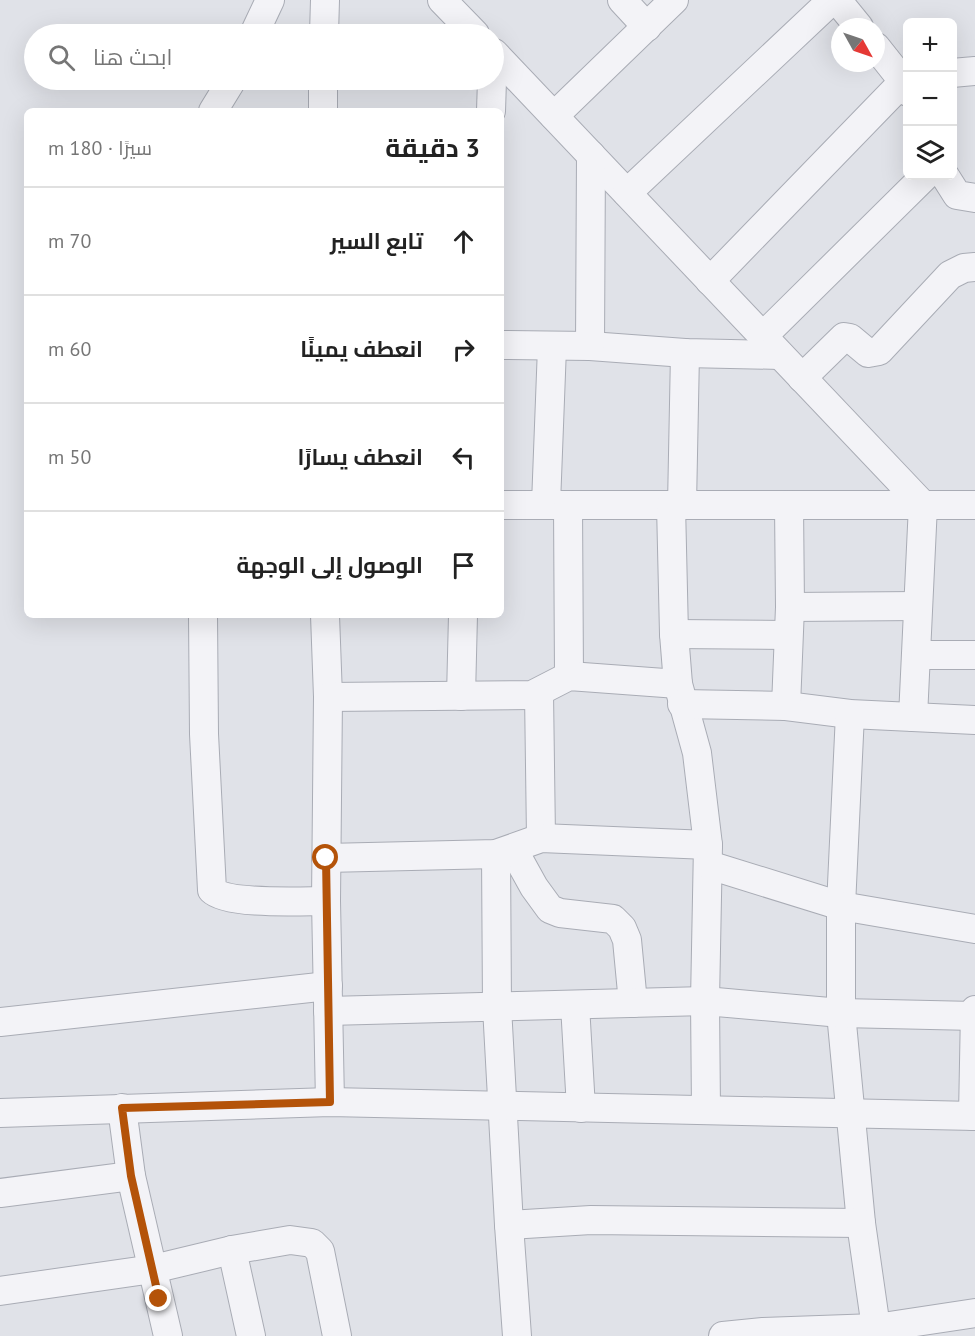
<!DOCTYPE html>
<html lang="ar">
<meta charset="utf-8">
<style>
body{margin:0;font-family:"PT Sans",Cairo,sans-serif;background:#f2f2f2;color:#222;direction:rtl}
.controls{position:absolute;right:18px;top:18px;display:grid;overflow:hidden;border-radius:9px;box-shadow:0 6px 24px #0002}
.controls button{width:54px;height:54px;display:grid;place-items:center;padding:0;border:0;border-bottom:2px solid #e0e0e0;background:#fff;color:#222;font:30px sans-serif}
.compass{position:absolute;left:831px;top:18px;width:54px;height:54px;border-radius:50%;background:#fff;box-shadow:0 6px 24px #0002;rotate:130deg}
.stop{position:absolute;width:18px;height:18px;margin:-14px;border:4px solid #b45309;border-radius:50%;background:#fff}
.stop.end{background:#b45309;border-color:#fff;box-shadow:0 2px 6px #0008}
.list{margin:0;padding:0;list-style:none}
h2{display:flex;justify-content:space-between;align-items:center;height:78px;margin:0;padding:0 24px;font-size:26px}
h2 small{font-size:20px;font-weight:400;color:#767676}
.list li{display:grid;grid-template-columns:39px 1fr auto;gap:18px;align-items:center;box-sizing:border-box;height:108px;padding:0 24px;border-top:2px solid #e0e0e0}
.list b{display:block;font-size:22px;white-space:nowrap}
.list em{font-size:20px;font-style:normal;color:#767676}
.icon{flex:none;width:33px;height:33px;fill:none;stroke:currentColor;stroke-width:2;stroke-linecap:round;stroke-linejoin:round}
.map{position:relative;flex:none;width:975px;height:1336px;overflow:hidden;direction:ltr}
.search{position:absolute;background:#fff;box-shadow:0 6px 24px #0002;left:24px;top:24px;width:480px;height:66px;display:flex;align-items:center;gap:15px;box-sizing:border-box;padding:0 21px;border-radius:33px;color:#767676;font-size:22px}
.panel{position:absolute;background:#fff;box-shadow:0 6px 24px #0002;left:24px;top:108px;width:480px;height:510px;border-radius:9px;direction:rtl}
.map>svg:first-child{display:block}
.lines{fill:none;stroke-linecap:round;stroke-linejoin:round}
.minor-casing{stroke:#a9acb5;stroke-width:30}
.minor{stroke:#f3f3f7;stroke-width:28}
.route{stroke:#b45309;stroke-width:8}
</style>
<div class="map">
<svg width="975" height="1336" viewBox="0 0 975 1336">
<rect width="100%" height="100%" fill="#e0e2e8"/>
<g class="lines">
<g class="minor-casing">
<g id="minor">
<polyline points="442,0 475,34"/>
<polyline points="622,0 647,27"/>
<polyline points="837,0 859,27"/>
<polyline points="254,34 270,0"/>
<polyline points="324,34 325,0"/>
<polyline points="876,47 899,76 908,92"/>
<polyline points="494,53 923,505 913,717"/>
<polyline points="952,73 975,71"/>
<polyline points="213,111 232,80"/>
<polyline points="323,111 323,80"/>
<polyline points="491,111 492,80"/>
<polyline points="554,116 674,0"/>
<polyline points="945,176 957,195 975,198"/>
<polyline points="627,193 832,0"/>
<polyline points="710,281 903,82"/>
<polyline points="763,336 925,176"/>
<polyline points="501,345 590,346 685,353 780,355"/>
<polyline points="590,346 591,155"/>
<polyline points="802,378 844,337 850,338 868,353 879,351 950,275 964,268 975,267"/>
<polyline points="546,504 552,347"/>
<polyline points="501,505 975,505"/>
<polyline points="568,505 569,676"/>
<polyline points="671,505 674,634 678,684 697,753 708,845 705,1001 706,1110"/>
<polyline points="682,505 685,353"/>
<polyline points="790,607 918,606"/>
<path d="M203 615 204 734 212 890C227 905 302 901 326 901"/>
<polyline points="325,615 328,697 326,901 330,1102"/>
<polyline points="674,634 788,635"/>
<polyline points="917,655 975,655"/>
<polyline points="539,693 541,838"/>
<polyline points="461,696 463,615"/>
<polyline points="328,697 532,695 569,676 678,684"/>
<polyline points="682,704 786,706 850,714 975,720"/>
<polyline points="786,706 790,607 789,505"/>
<polyline points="850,714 841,906 841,1013 861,1223 876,1328"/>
<polyline points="513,849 534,887 550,909 560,913 613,919 622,928 627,940 633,1003"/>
<polyline points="496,854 497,1007 509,1225 517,1336"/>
<polyline points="326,858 496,854 541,838 708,845"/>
<polyline points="709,865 841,906 975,929"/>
<polyline points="575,1005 581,1108"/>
<polyline points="328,1011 705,1001 841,1013 975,1016"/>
<polyline points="0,1022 328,986"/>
<polyline points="122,1108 131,1176 168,1336"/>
<polyline points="0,1113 330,1102 975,1116"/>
<polyline points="973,1116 975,1010"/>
<polyline points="0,1193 131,1176"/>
<polyline points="509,1225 591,1220 861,1223"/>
<polyline points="232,1250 251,1336"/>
<polyline points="0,1291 153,1269 232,1250 290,1240 312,1243 320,1251 337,1336"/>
<polyline points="723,1336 763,1332 876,1328 975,1313"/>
</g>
</g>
<use href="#minor" class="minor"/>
</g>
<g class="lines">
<polyline class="route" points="159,1299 131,1176 122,1108 330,1102 326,858"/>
</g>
</svg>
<div class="controls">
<button>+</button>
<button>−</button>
<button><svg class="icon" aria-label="layers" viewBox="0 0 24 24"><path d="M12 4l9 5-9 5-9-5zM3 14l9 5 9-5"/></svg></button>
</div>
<svg class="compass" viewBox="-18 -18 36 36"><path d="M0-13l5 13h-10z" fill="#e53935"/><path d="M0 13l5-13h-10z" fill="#767676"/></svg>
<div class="stop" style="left:326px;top:858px"></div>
<div class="stop end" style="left:159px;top:1299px"></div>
<div class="search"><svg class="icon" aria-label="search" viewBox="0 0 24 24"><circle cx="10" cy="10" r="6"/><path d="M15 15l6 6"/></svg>ابحث هنا</div>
<section class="panel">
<h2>3 دقيقة<small>سيرًا · 180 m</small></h2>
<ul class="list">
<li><svg class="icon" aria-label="ahead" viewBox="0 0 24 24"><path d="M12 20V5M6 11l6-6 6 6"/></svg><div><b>تابع السير</b></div><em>70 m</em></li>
<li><svg class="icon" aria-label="right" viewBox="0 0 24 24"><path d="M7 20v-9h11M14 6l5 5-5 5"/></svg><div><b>انعطف يمينًا</b></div><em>60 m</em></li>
<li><svg class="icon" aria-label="left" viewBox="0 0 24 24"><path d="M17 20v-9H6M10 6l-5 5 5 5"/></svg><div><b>انعطف يسارًا</b></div><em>50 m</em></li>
<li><svg class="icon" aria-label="arrive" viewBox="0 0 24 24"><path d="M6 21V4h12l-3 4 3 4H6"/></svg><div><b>الوصول إلى الوجهة</b></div></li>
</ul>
</section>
</div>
